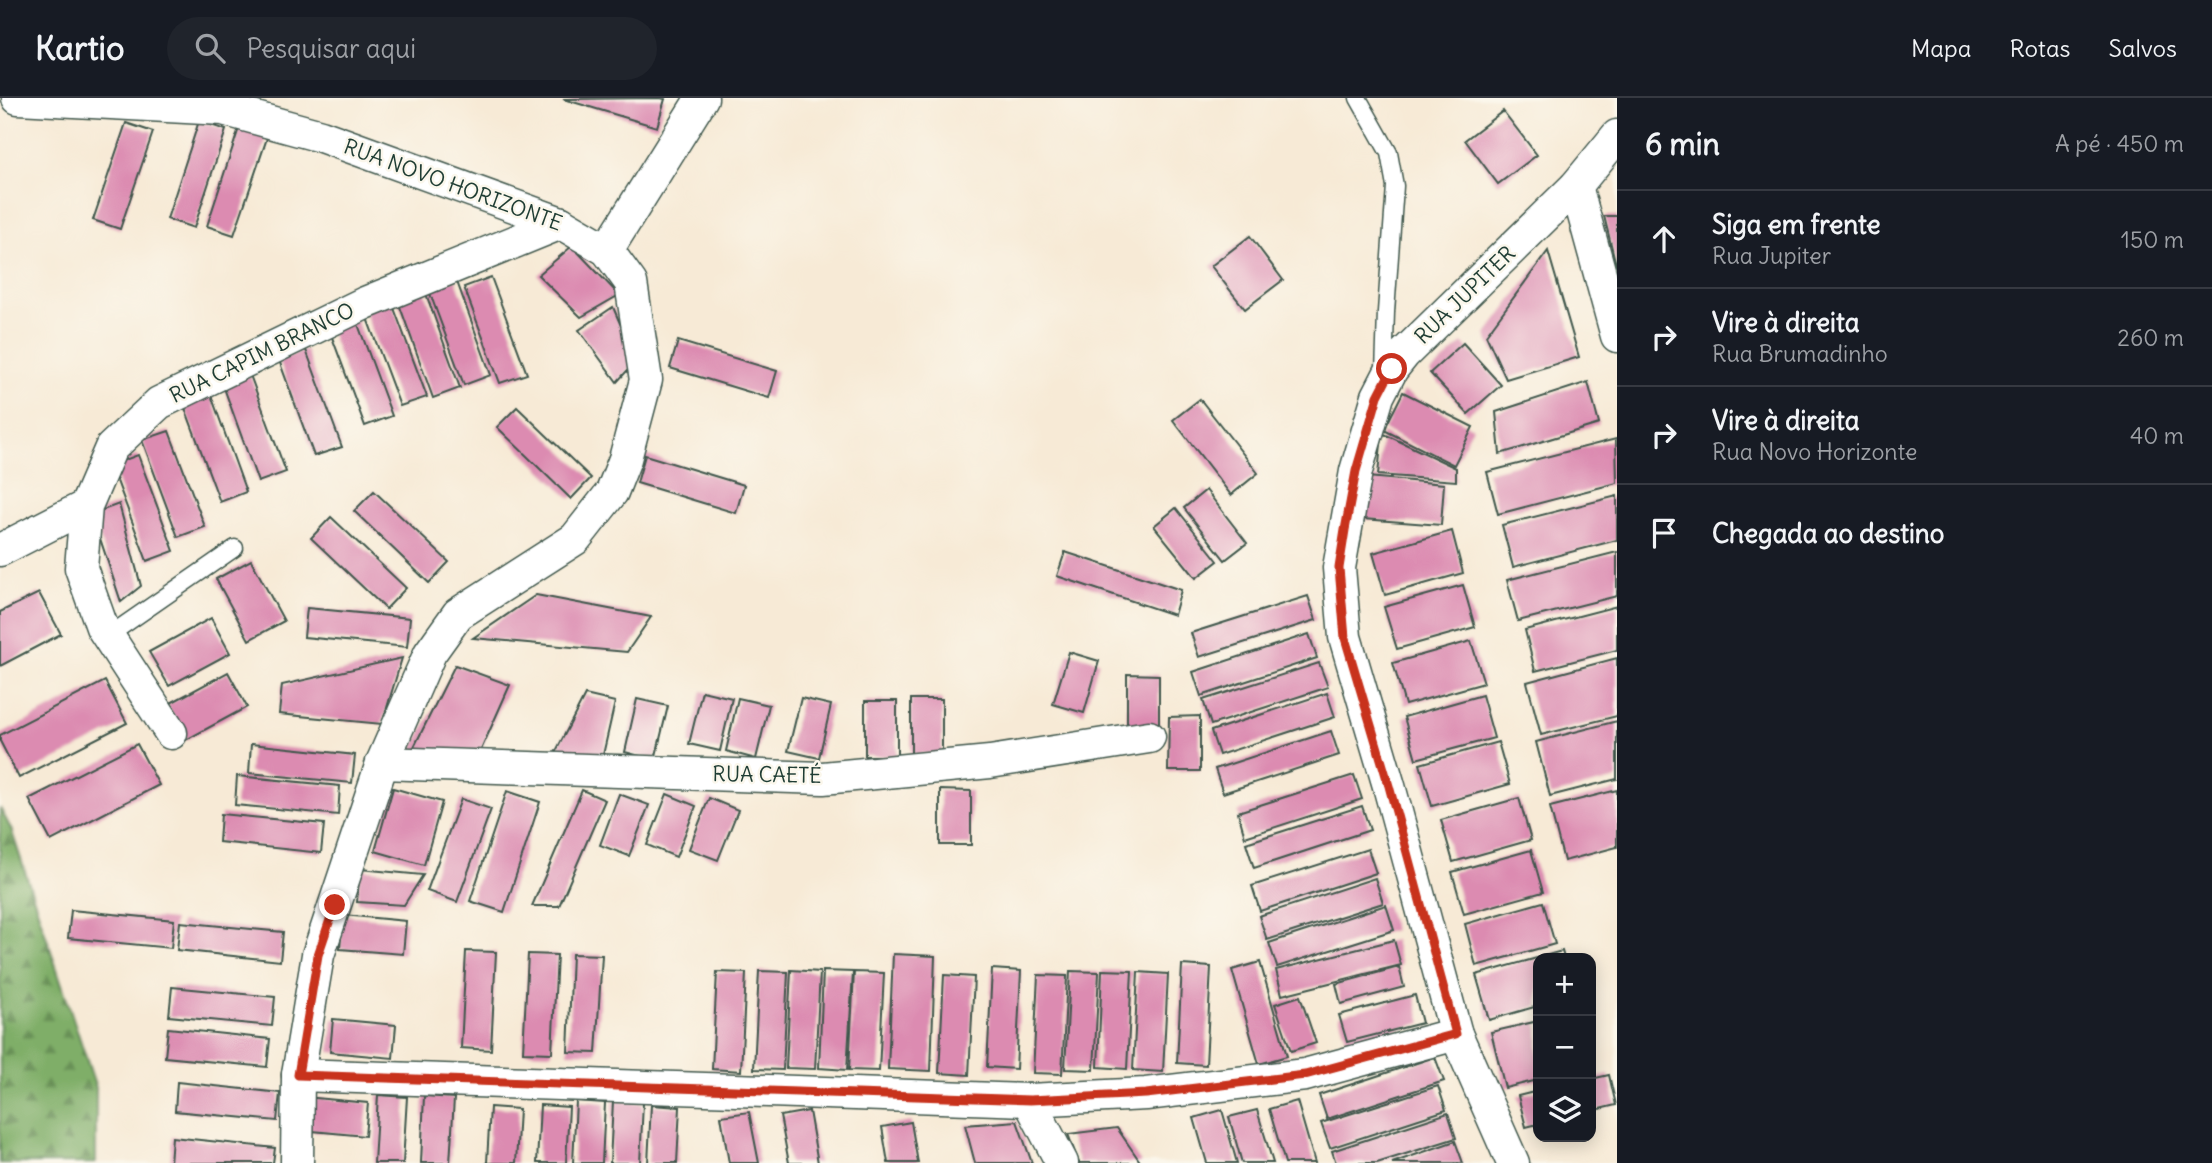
<!DOCTYPE html>
<html lang="pt">
<meta charset="utf-8">
<style>
body{margin:0;font-family:Delius,sans-serif;background:#20242c;color:#f1f3f6}
.controls{position:absolute;right:21px;bottom:21px;display:grid;overflow:hidden;border-radius:14px;box-shadow:0 4px 18px #0003}
.controls button{width:63px;height:63px;display:grid;place-items:center;padding:0;border:0;border-bottom:2px solid #363941;background:#171b24;color:#f1f3f6;font:35px sans-serif}
.stop{position:absolute;width:21px;height:21px;margin:-16px;border:5px solid #c8321e;border-radius:50%;background:#fff}
.stop.end{background:#c8321e;border-color:#fff;box-shadow:0 2px 7px #0008}
.list{margin:0;padding:0;list-style:none}
h2{display:flex;justify-content:space-between;align-items:center;height:91px;margin:0;padding:0 28px;font-size:30px}
h2 small{font-size:23px;font-weight:400;color:#9ea1a6}
.list li{display:grid;grid-template-columns:46px 1fr auto;gap:21px;align-items:center;box-sizing:border-box;height:98px;padding:0 28px;border-top:2px solid #363941}
.list b{display:block;font-size:26px;white-space:nowrap}
.list p{margin:0;font-size:23px;white-space:nowrap;color:#9ea1a6}
.list em{font-size:23px;font-style:normal;color:#9ea1a6}
.icon{flex:none;width:38px;height:38px;fill:none;stroke:currentColor;stroke-width:2;stroke-linecap:round;stroke-linejoin:round}
.map{position:relative;flex:none;width:1617px;height:1065px;overflow:hidden}
header{display:flex;align-items:center;gap:42px;box-sizing:border-box;height:98px;padding:0 35px;background:#171b24;border-bottom:2px solid #363941}
header strong{font-size:33px}
nav{display:flex;gap:38px;margin-inline-start:auto;font-size:24px}
.search{width:490px;height:63px;background:#20242c;display:flex;align-items:center;gap:18px;box-sizing:border-box;padding:0 24px;border-radius:38px;color:#9ea1a6;font-size:26px}
main{display:flex}
aside{flex:1;background:#171b24}
.map>svg:first-child{display:block}
.forest{fill:url(#forest-firs);stroke:#4f764e;stroke-width:2}
.building{fill:#dc8bb1}
.lines{fill:none;stroke-linecap:round;stroke-linejoin:round}
.service-casing{stroke:#3f574c;stroke-width:19}
.minor-casing{stroke:#3f574c;stroke-width:35}
.service{stroke:#fff;stroke-width:16}
.minor{stroke:#fff;stroke-width:32}
.route{stroke:#c8321e;stroke-width:9}
.labels{text-anchor:middle;stroke-width:5;stroke-linejoin:round;paint-order:stroke}
.street-label{font-size:21px;fill:#1f3d34;stroke:#fbf7ec}
</style>
<header>
<strong>Kartio</strong>
<div class="search"><svg class="icon" aria-label="search" viewBox="0 0 24 24"><circle cx="10" cy="10" r="6"/><path d="M15 15l6 6"/></svg>Pesquisar aqui</div>
<nav><a>Mapa</a><a>Rotas</a><a>Salvos</a></nav>
</header>
<main>
<div class="map">
<svg width="1617" height="1065" viewBox="0 0 1617 1065">
<defs>
<pattern id="forest-firs" width="22" height="20" patternUnits="userSpaceOnUse" patternTransform="scale(1.75)"><rect width="22" height="20" fill="#7fae68"/><path d="M5 1l3.5 6h-7zM16 11l3.5 6h-7z" fill="#678f56"/></pattern>
</defs>
<rect width="100%" height="100%" fill="#fbf7ec"/>
<filter id="ink" filterUnits="userSpaceOnUse"><feTurbulence type="fractalNoise" baseFrequency=".0143" numOctaves="2"/><feDisplacementMap in="SourceGraphic" scale="14" xChannelSelector="R" yChannelSelector="G"/><feConvolveMatrix kernelMatrix="1 2 1 2 8 2 1 2 1" color-interpolation-filters="sRGB"/></filter>
<filter id="wash" filterUnits="userSpaceOnUse"><feTurbulence type="fractalNoise" baseFrequency=".00686" numOctaves="4" result="noise"/><feDisplacementMap in="SourceGraphic" scale="28" xChannelSelector="R" yChannelSelector="G"/><feGaussianBlur stdDeviation="1.57" result="paint"/><feColorMatrix in="noise" values="0 0 0 0 0 0 0 0 0 0 0 0 0 0 0 0 0 1.4 0 .05"/><feComposite in="paint" operator="in"/></filter>
<g filter="url(#wash)">
<rect width="100%" height="100%" fill="#f7ead6"/>
<polygon class="forest" points="0,710 11,731 96,990 96,1065 0,1065"/>
<g id="blocks">
<g class="building">
<polygon points="660,0 665,1 657,29 563,1"/>
<polygon points="1503,13 1537,57 1498,86 1465,42"/>
<polygon points="199,23 226,32 194,130 167,121"/>
<polygon points="126,25 153,34 120,131 93,122"/>
<polygon points="239,30 267,40 234,137 207,128"/>
<polygon points="1604,118 1617,118 1617,167 1616,167"/>
<polygon points="1250,138 1283,182 1245,211 1211,168"/>
<polygon points="572,148 619,197 581,219 538,177"/>
<polygon points="1548,153 1579,259 1506,281 1486,237"/>
<polygon points="491,179 527,276 500,285 464,189"/>
<polygon points="456,181 491,277 464,287 428,190"/>
<polygon points="425,193 460,290 433,300 398,203"/>
<polygon points="391,202 427,299 400,308 364,212"/>
<polygon points="613,209 636,263 617,284 579,232"/>
<polygon points="356,221 392,318 365,328 329,231"/>
<polygon points="678,243 777,273 769,300 670,270"/>
<polygon points="1463,245 1501,287 1468,316 1430,275"/>
<polygon points="306,252 342,349 314,358 279,262"/>
<polygon points="250,277 286,374 258,384 223,287"/>
<polygon points="1588,284 1599,326 1500,356 1496,314"/>
<polygon points="1403,294 1473,329 1454,367 1384,332"/>
<polygon points="211,297 246,394 220,404 184,307"/>
<polygon points="1200,301 1258,375 1231,397 1173,322"/>
<polygon points="517,309 591,380 571,401 497,329"/>
<polygon points="169,333 205,429 178,439 142,342"/>
<polygon points="1382,335 1456,370 1456,383 1378,377"/>
<polygon points="1616,341 1617,385 1498,416 1487,374"/>
<polygon points="138,357 174,453 147,463 111,367"/>
<polygon points="645,357 744,387 736,415 637,385"/>
<polygon points="1367,379 1444,386 1441,427 1363,421"/>
<polygon points="1206,392 1247,445 1225,462 1184,410"/>
<polygon points="374,393 449,464 429,485 354,413"/>
<polygon points="1617,398 1617,442 1513,469 1502,427"/>
<polygon points="119,406 141,488 121,504 92,416"/>
<polygon points="1176,410 1218,463 1196,480 1154,428"/>
<polygon points="331,419 406,490 386,511 311,440"/>
<polygon points="1452,433 1463,475 1385,497 1373,455"/>
<polygon points="1065,454 1181,492 1174,517 1057,478"/>
<polygon points="1617,454 1617,498 1518,523 1507,482"/>
<polygon points="251,462 284,523 249,542 216,481"/>
<polygon points="1463,487 1475,529 1397,551 1384,509"/>
<polygon points="39,495 61,536 0,568 0,514"/>
<polygon points="536,497 651,519 627,554 473,540"/>
<polygon points="1308,498 1316,522 1199,559 1191,535"/>
<polygon points="1617,508 1617,552 1535,573 1525,532"/>
<polygon points="307,510 410,520 407,549 304,539"/>
<polygon points="211,520 230,555 169,588 149,554"/>
<polygon points="1309,536 1317,560 1201,598 1193,574"/>
<polygon points="1471,543 1484,585 1405,607 1393,565"/>
<polygon points="1069,554 1099,563 1084,615 1053,606"/>
<polygon points="402,560 382,626 279,616 282,587"/>
<polygon points="1617,560 1617,618 1541,637 1527,584"/>
<polygon points="1319,565 1328,589 1211,627 1203,602"/>
<polygon points="455,567 510,587 481,652 411,655"/>
<polygon points="228,574 247,609 186,642 167,607"/>
<polygon points="1127,576 1159,577 1159,631 1127,631"/>
<polygon points="105,583 127,625 19,680 0,643 0,637"/>
<polygon points="702,593 732,600 720,653 689,646"/>
<polygon points="1327,595 1335,619 1219,657 1211,633"/>
<polygon points="585,597 615,604 603,657 555,655"/>
<polygon points="1482,597 1494,640 1416,661 1404,619"/>
<polygon points="738,600 769,607 756,661 726,653"/>
<polygon points="801,600 831,607 819,660 788,653"/>
<polygon points="637,601 668,608 655,662 625,654"/>
<rect x="911" y="601" width="31" height="55"/>
<rect x="865" y="603" width="32" height="55"/>
<polygon points="1200,618 1200,673 1168,673 1169,619"/>
<polygon points="1617,623 1617,681 1550,698 1536,644"/>
<polygon points="1331,633 1339,657 1223,695 1215,671"/>
<polygon points="1498,644 1510,686 1432,708 1420,666"/>
<polygon points="137,646 159,687 51,743 29,701"/>
<polygon points="251,646 355,657 352,685 249,675"/>
<polygon points="1354,677 1362,701 1245,739 1238,714"/>
<polygon points="237,678 340,688 338,717 235,707"/>
<polygon points="393,690 442,704 424,767 375,753"/>
<polygon points="582,692 605,702 559,808 532,808"/>
<polygon points="940,692 971,693 971,747 940,747"/>
<polygon points="1617,692 1617,749 1564,763 1550,709"/>
<polygon points="507,693 540,704 504,814 470,803"/>
<polygon points="619,696 649,707 629,758 600,747"/>
<polygon points="667,696 696,708 676,759 647,747"/>
<polygon points="709,700 738,712 718,762 689,751"/>
<polygon points="1519,700 1531,742 1453,764 1441,722"/>
<polygon points="461,701 491,711 457,804 427,793"/>
<polygon points="1362,708 1370,732 1254,770 1246,745"/>
<polygon points="221,716 324,726 321,755 219,744"/>
<polygon points="1368,751 1376,775 1260,813 1252,788"/>
<polygon points="1531,752 1543,794 1464,816 1452,774"/>
<polygon points="360,771 423,777 404,807 357,804"/>
<polygon points="1375,780 1383,805 1267,842 1259,818"/>
<polygon points="1543,804 1555,846 1476,868 1465,826"/>
<polygon points="1386,807 1394,832 1277,869 1269,845"/>
<polygon points="71,812 174,822 171,850 68,840"/>
<polygon points="343,817 406,823 403,856 340,851"/>
<polygon points="180,824 283,834 280,863 177,852"/>
<polygon points="1394,842 1401,867 1282,897 1276,872"/>
<polygon points="466,853 496,854 491,952 461,950"/>
<polygon points="1562,853 1564,860 1538,860 1538,908 1489,922 1476,877"/>
<polygon points="528,856 557,857 552,955 523,954"/>
<polygon points="572,856 602,857 596,955 568,954"/>
<polygon points="893,856 935,858 931,973 888,971"/>
<polygon points="1260,864 1287,958 1259,966 1232,872"/>
<polygon points="1182,867 1211,869 1206,967 1177,965"/>
<polygon points="1399,869 1404,889 1341,906 1336,886"/>
<polygon points="992,871 1021,873 1016,971 987,969"/>
<polygon points="791,872 820,874 815,971 786,970"/>
<polygon points="1102,872 1132,873 1127,971 1098,969"/>
<polygon points="759,873 788,874 783,972 754,971"/>
<polygon points="823,873 853,874 847,972 819,970"/>
<polygon points="1070,873 1099,874 1094,972 1065,971"/>
<polygon points="717,874 746,875 741,973 712,971"/>
<polygon points="854,874 884,875 879,973 849,972"/>
<polygon points="1138,874 1168,876 1163,974 1133,972"/>
<polygon points="944,877 974,879 969,977 939,975"/>
<polygon points="1038,877 1067,878 1062,976 1033,975"/>
<polygon points="172,889 275,899 272,928 169,918"/>
<polygon points="1415,897 1422,925 1347,944 1339,917"/>
<polygon points="1300,898 1316,945 1291,953 1275,906"/>
<polygon points="333,921 396,927 393,960 330,954"/>
<polygon points="1538,923 1538,982 1505,990 1491,934"/>
<polygon points="168,930 270,941 267,969 165,959"/>
<polygon points="1435,959 1444,983 1327,1021 1319,997"/>
<polygon points="1609,977 1616,1007 1591,1013 1591,981"/>
<polygon points="177,984 280,995 277,1023 175,1013"/>
<polygon points="1438,988 1446,1012 1330,1050 1321,1025"/>
<polygon points="1538,993 1538,1026 1526,1029 1518,998"/>
<polygon points="378,997 407,999 403,1065 374,1065"/>
<polygon points="424,998 454,1000 450,1065 421,1065"/>
<polygon points="305,999 368,1005 365,1038 302,1032"/>
<polygon points="576,1003 605,1005 602,1065 573,1065"/>
<polygon points="613,1003 643,1005 640,1065 610,1065"/>
<polygon points="1297,1003 1315,1065 1285,1065 1269,1011"/>
<polygon points="540,1007 569,1009 566,1065 537,1065"/>
<polygon points="651,1007 680,1009 677,1065 648,1065"/>
<polygon points="490,1009 519,1011 516,1065 487,1065"/>
<polygon points="1222,1012 1237,1065 1207,1065 1194,1020"/>
<polygon points="1257,1012 1273,1065 1242,1065 1229,1019"/>
<polygon points="809,1013 818,1065 789,1065 780,1018"/>
<polygon points="749,1014 759,1065 729,1065 721,1018"/>
<polygon points="1448,1015 1456,1040 1377,1065 1336,1065 1332,1053"/>
<polygon points="1017,1023 1032,1065 975,1065 965,1027"/>
<polygon points="911,1024 918,1065 888,1065 882,1029"/>
<polygon points="1117,1030 1141,1065 1079,1065 1068,1036"/>
<polygon points="172,1039 275,1050 273,1065 170,1065"/>
<polygon points="1455,1043 1463,1065 1392,1065"/>
</g>
</g>
</g>
<g filter="url(#ink)">
<use href="#blocks" fill-opacity="0" stroke="#3f574c" stroke-width="2"/>
<g class="lines">
<g class="service-casing">
<g id="service">
<polyline points="1358,0 1389,55 1395,88 1386,214 1384,275"/>
<polyline points="108,538 235,450"/>
</g>
</g>
<g class="minor-casing">
<g id="minor">
<polyline points="18,0 223,11 321,38 561,125 607,152 631,185 646,282 625,361 612,394 575,441 458,516 430,555 382,665 318,857 298,977 297,1065"/>
<polyline points="1576,88 1617,238"/>
<polyline points="607,152 702,0"/>
<polyline points="0,452 86,408"/>
<polyline points="171,635 102,529 81,470 86,408 111,350 159,305 365,205 561,125"/>
<polyline points="382,665 823,680 990,664 1149,639"/>
<polyline points="298,977 1029,1002 1146,996 1305,977 1456,936"/>
<polyline points="1029,1002 1062,1065"/>
<polyline points="1513,1065 1456,936 1389,688 1345,539 1339,470 1356,373 1378,298 1392,271 1404,256 1576,88 1617,38"/>
</g>
</g>
<use href="#service" class="service"/>
<use href="#minor" class="minor"/>
</g>
</g>
<g class="lines" filter="url(#ink)">
<polyline class="route" points="335,807 318,857 298,977 1030,1002 1146,996 1305,977 1456,936 1389,688 1345,540 1339,470 1345,432 1356,373 1378,298 1392,271"/>
</g>
<g class="labels">
<g class="street-label">
<text transform="translate(453 87) rotate(20)" y="7">RUA NOVO HORIZONTE</text>
<text transform="translate(1465 197) rotate(-44)" y="7">RUA JUPITER</text>
<text transform="translate(262 255) rotate(-26)" y="7">RUA CAPIM BRANCO</text>
<text transform="translate(767 677) rotate(1)" y="7">RUA CAETÉ</text>
</g>
</g>
</svg>
<div class="controls">
<button>+</button>
<button>−</button>
<button><svg class="icon" aria-label="layers" viewBox="0 0 24 24"><path d="M12 4l9 5-9 5-9-5zM3 14l9 5 9-5"/></svg></button>
</div>
<div class="stop" style="left:1392px;top:271px"></div>
<div class="stop end" style="left:335px;top:807px"></div>
</div>
<aside>
<h2>6 min<small>A pé · 450 m</small></h2>
<ul class="list">
<li><svg class="icon" aria-label="ahead" viewBox="0 0 24 24"><path d="M12 20V5M6 11l6-6 6 6"/></svg><div><b>Siga em frente</b><p>Rua Jupiter</p></div><em>150 m</em></li>
<li><svg class="icon" aria-label="right" viewBox="0 0 24 24"><path d="M7 20v-9h11M14 6l5 5-5 5"/></svg><div><b>Vire à direita</b><p>Rua Brumadinho</p></div><em>260 m</em></li>
<li><svg class="icon" aria-label="right" viewBox="0 0 24 24"><path d="M7 20v-9h11M14 6l5 5-5 5"/></svg><div><b>Vire à direita</b><p>Rua Novo Horizonte</p></div><em>40 m</em></li>
<li><svg class="icon" aria-label="arrive" viewBox="0 0 24 24"><path d="M6 21V4h12l-3 4 3 4H6"/></svg><div><b>Chegada ao destino</b></div></li>
</ul>
</aside>
</main>
